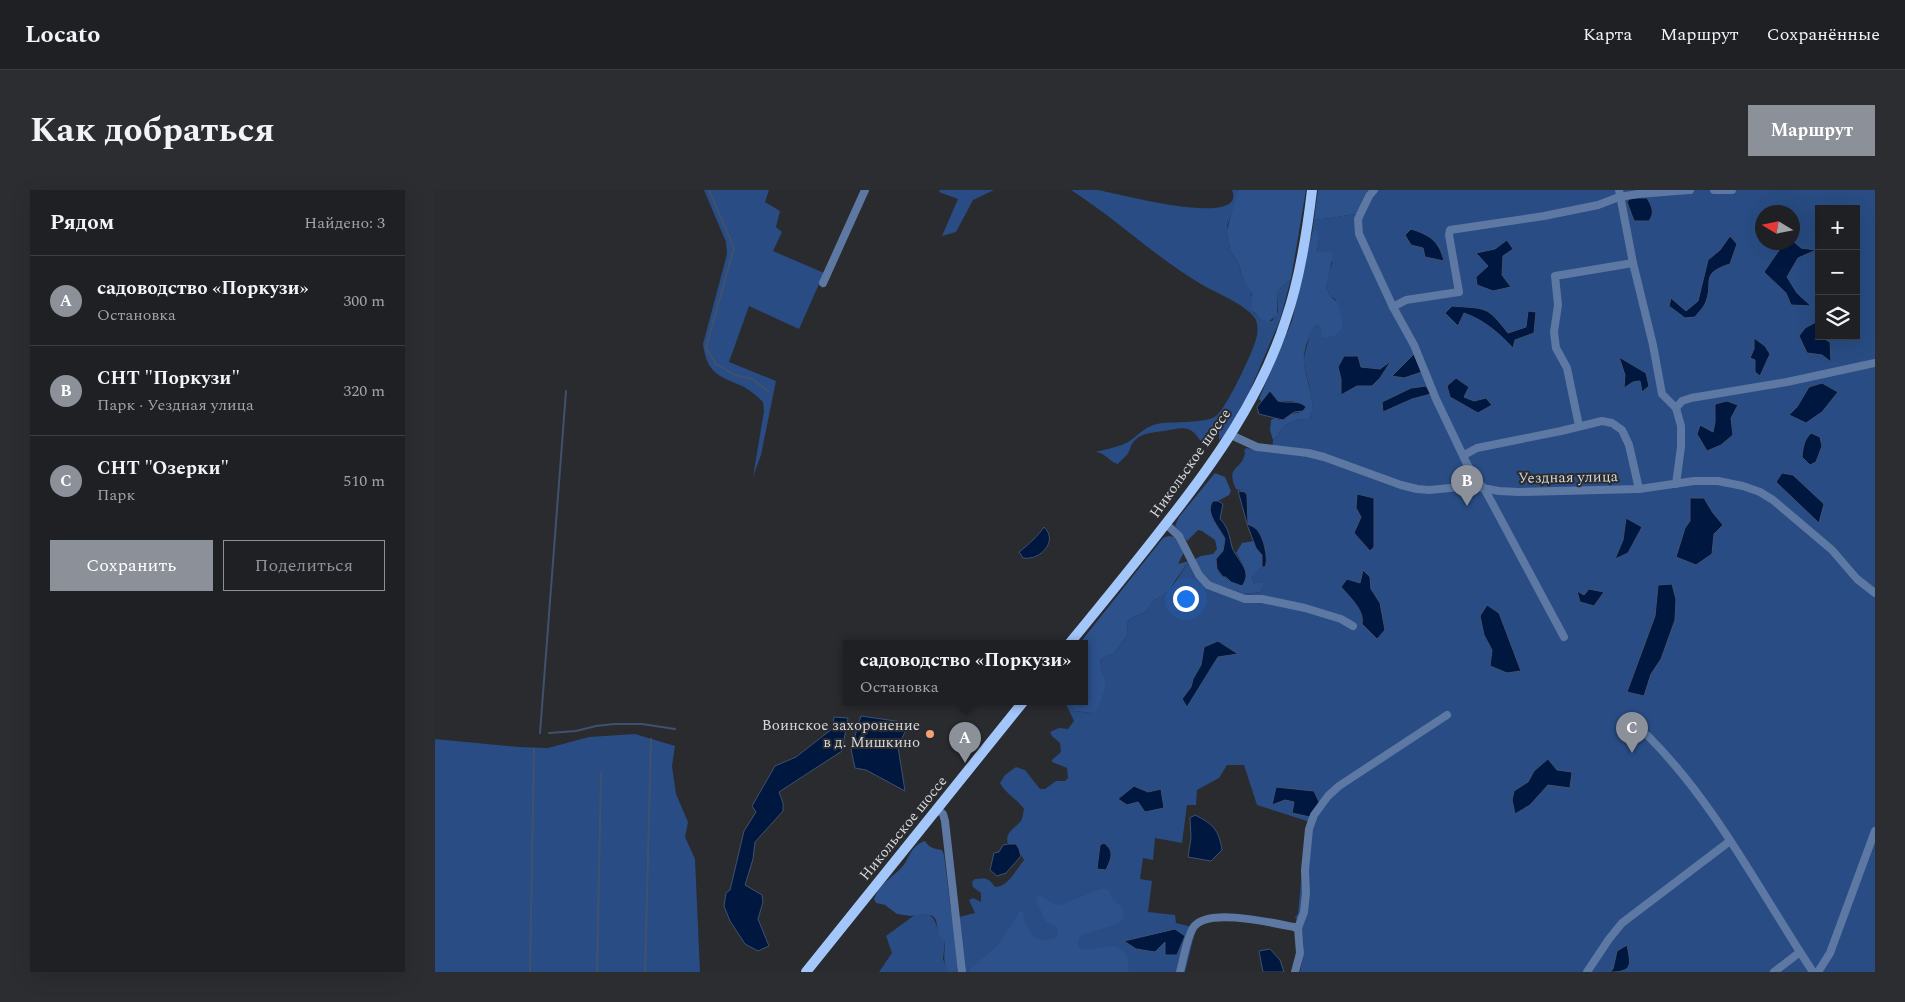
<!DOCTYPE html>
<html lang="ru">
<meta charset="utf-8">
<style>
body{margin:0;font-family:Spectral,serif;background:#2c2d30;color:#f1f3f6}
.controls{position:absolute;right:15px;top:15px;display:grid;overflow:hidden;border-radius:0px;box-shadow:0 5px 20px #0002}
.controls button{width:45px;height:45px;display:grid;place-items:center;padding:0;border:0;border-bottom:1px solid #3c3e41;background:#1f2023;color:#f1f3f6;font:25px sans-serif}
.compass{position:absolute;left:1320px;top:15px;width:45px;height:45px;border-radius:50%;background:#1f2023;box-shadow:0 5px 20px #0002;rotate:280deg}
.you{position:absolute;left:750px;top:408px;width:18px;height:18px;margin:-12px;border:4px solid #fff;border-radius:50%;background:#1a73e8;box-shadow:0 0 0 8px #1a73e833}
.badge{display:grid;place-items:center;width:32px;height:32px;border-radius:50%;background:#8c9099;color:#fff;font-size:16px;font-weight:700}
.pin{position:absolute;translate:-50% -41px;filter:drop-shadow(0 1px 2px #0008)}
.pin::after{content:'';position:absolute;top:26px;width:18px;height:15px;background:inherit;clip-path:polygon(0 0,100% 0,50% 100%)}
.popup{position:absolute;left:408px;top:450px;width:245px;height:65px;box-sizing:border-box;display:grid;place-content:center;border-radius:0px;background:#1f2023;filter:drop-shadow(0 1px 4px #0005);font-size:16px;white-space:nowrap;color:#a1a3a6}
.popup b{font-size:19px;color:#f1f3f6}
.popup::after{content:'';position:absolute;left:50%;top:100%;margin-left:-10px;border:10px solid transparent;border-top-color:#1f2023}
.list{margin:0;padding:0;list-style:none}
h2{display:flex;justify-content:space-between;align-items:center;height:65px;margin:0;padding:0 20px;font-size:21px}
h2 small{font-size:16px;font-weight:400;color:#a1a3a6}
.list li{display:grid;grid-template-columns:32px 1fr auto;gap:15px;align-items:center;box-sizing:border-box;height:90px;padding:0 20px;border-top:1px solid #3c3e41}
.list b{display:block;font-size:19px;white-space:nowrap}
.list p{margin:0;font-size:16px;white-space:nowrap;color:#a1a3a6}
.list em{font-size:16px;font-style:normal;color:#a1a3a6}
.actions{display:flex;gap:10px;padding:15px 20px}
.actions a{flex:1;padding:11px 0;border:1px solid #8c9099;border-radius:0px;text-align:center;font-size:18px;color:#8c9099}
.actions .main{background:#8c9099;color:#fff}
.icon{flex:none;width:28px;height:28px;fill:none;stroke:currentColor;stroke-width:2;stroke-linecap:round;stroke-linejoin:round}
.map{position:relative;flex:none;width:1440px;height:782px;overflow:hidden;border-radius:0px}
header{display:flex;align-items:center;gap:30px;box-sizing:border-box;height:70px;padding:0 25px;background:#1f2023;border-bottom:1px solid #3c3e41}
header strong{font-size:24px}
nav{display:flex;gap:28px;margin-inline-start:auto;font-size:18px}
.intro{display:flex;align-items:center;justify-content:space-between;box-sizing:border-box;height:120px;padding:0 30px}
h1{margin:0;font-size:35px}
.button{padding:12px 22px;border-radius:0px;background:#8c9099;color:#fff;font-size:18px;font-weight:700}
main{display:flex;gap:30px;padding:0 30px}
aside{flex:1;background:#1f2023;border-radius:0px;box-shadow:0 5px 20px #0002}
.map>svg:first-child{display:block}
.green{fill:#284c83;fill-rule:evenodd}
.forest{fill:#2c518b}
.water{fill:#001740;stroke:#40516e}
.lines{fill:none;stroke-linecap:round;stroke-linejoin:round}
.stream{stroke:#40516e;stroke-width:2}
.minor{stroke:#5c78a3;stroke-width:8}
.major{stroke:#a3c6fb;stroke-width:10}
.poi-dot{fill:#f0a279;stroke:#292b2f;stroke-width:2}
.labels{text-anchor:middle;stroke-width:4;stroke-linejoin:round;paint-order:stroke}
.street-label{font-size:15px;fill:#d6d8db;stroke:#292b2f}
.poi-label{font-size:15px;fill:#d6d8db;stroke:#292b2f;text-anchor:end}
</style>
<header>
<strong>Locato</strong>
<nav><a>Карта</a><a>Маршрут</a><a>Сохранённые</a></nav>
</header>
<div class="intro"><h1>Как добраться</h1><a class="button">Маршрут</a></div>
<main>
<aside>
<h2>Рядом<small>Найдено: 3</small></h2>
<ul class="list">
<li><span class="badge">A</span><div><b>садоводство «Поркузи»</b><p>Остановка</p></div><em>300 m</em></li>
<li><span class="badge">B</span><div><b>СНТ &quot;Поркузи&quot;</b><p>Парк · Уездная улица</p></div><em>320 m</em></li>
<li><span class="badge">C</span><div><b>СНТ &quot;Озерки&quot;</b><p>Парк</p></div><em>510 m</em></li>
</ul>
<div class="actions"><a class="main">Сохранить</a><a>Поделиться</a></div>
</aside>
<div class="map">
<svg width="1440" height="782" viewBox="0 0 1440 782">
<rect width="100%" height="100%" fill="#292b2f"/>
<g class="green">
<path d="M269 0H334L330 12 345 21 341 37 347 42 338 61 389 83 364 139 314 116 294 172 341 191 326 265 318 287 329 221 328 212C322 206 316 201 309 197 285 186 272 185 268 154L292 64 291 52Z"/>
<polygon points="505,0 559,0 538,10 521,42 507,46 523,9 504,2"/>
<path d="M636 0C644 0 654 0 663 0 677 2 813 40 797 0H803L802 11 792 36 795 60 804 74 807 87 816 101 819 123 830 131H837L843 122V101L856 89 845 130 813 205 790 245 784 250V243L780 242 770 254C763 251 762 242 753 239 747 237 740 239 734 240 721 243 703 241 696 256 695 258 695 261 693 263 691 267 686 270 683 274 674 272 670 262 660 262 672 259 686 257 696 250 704 244 712 236 722 234 736 231 770 234 781 226 791 219 818 162 821 149 823 143 823 136 821 130 816 118 783 103 771 97 722 69 683 30 636 0Z"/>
<path d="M934 0H1440V782H865C869 761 872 746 860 727L863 724 872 631 822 615 809 575H792L784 588 762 600 761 615H752L747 653 720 648 718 670 708 668 705 689 717 691 713 722 740 725 741 733 761 738 750 782H520L516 720 523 718 524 727 540 723 534 710 538 708 546 712V703L538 697 537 692 540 689C551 688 553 687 560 697 574 697 581 679 589 670L581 655 573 654C569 643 580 638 586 631 588 627 588 623 589 619 582 609 570 603 565 593L570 585 581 577 590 580 605 599H610L621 591H630L633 588 632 578 617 572V570L626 562 625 553 617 546 615 542 624 538 633 539 639 531 630 512H633L639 521 657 523 663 517 670 490 664 479 666 469 679 463 690 448 693 444 692 433 696 428 711 422 719 410 728 406 739 394 754 371 760 369 778 394 809 404 826 402 828 391 819 395 817 385 827 377H830L832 371 829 353 813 334V319L810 302 801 299C790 275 807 281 810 263L809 261 811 258 837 262 838 250 844 245C846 233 863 228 874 229 883 217 871 188 869 175 868 168 871 159 873 152 874 145 876 139 882 135L886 138 907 128 900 109 896 107 891 97 892 86 897 74 896 62H882L884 50 879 40 877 43 879 29C894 30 907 25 922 24L929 6ZM1384 19H1421V146H1384ZM1328 22H1358V52H1328Z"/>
<polygon points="200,544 240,556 237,576 241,604 253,632 250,647 260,669 265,782 0,782 0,549 84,557 113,558 154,547"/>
<path d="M481 724C499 724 498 726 504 742 505 746 508 748 510 752L508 769 513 782H444L457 763 451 746Z"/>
</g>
<g class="forest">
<polygon points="803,0 871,0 856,89 843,101 842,125 833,132 827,130 817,120 817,104 807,87 804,74 795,60 792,40"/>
<path d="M883 0H934L929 6 922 24C907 25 894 30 879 29Z"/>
<path d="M879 40H882L884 50 882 62H896L898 65 891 97 896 107 903 113 907 128V139L899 146 888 148 886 143V138L882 135 878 138C873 149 868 161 869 172 869 188 884 215 874 229 863 228 846 233 844 245L838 250 835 240 836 230 840 228 844 230C851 228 856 222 864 223L868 214 856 211H843L835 201 827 212 824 209 857 131 877 43Z"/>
<path d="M780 283 790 287 796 301 794 305 783 311H781L775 320 790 349 788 361 781 369 784 383 796 392 807 396C815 385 808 373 801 363L807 353 819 351 821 358 827 365V377L817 386 819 394 829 391 826 402 809 404 772 391 760 369 766 366 778 364 782 359 780 350 767 341 763 340 752 351 740 336 744 327Z"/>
<path d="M733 346 741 347 749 362 743 374 754 371 735 398 728 406 719 410 711 422 696 428 692 433 693 444 679 463 666 469C664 479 666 480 670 489 672 495 665 515 661 521L657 523 639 521 633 512H649V454H644L728 348Z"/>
<path d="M490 651C494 658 500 659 507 660L509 665 523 777 520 782H513C507 771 510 764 510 752L504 745 501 730 498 726 489 724 476 726 462 724 450 715 441 713 439 709C444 694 457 688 467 677 473 670 474 663 480 657 483 654 486 652 490 651Z"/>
<path d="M668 698 674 700 678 710 688 718C692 735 678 735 666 739 659 741 653 743 646 745L643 750V756C657 767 677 745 692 765L694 782H535V779L564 754 585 721 588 720C587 730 596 747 605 750 610 751 616 749 621 748L623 743 622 737 611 732 601 710 604 704 618 714 624 715Z"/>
</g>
<g class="water">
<path d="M1202 8H1212C1217 16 1220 23 1214 31H1199L1192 12 1194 9Z"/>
<path d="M976 39C995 45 1004 51 1009 71L990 67 988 58 976 55 970 45Z"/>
<path d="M1295 46 1302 54 1295 74C1263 84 1280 92 1270 114 1268 118 1263 123 1260 127L1250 128 1234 116 1236 108 1251 121 1263 111 1273 70 1285 60Z"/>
<polygon points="1072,50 1078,59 1068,66 1067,85 1076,97 1058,101 1042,95 1041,87 1053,76 1041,63 1060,59"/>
<polygon points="1358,51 1366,58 1381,60 1363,68 1352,87 1362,103 1376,116 1356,115 1351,103 1329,82 1349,53 1358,52"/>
<path d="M1017 116C1052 119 1051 115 1073 143L1091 137 1093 121 1101 122 1099 143 1080 150 1078 158C1064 143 1049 130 1029 123L1023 136 1010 123Z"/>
<polygon points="1381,132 1384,146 1395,152 1396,172 1387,165 1372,163 1364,146 1370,138"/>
<polygon points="1319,148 1330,156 1335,164 1325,186 1320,182 1320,170 1315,168 1319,159"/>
<polygon points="979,164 987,182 969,188 957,186"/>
<polygon points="909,166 923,166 926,177 945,179 956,171 945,188 937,196 922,196 906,205 906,189 903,177"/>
<polygon points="1184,167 1211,183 1214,196 1207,202 1205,191 1198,192 1189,198 1190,185"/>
<polygon points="1021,188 1034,197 1029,207 1039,211 1051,208 1057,215 1043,223 1015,207 1012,196"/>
<polygon points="1387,193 1403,202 1387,222 1371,233 1354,225 1362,217 1374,197"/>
<polygon points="991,196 996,204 977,209 948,222 947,212 976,198"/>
<path d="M835 201 843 211C853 214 863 209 871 217L868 221 859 222 848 230 824 224 822 217Z"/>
<polygon points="1292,211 1303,215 1296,228 1298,245 1286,255 1272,261 1262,244 1265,235 1278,242 1280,232 1280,214"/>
<path d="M1376 243 1385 247 1387 256 1381 272 1375 275 1367 267C1368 257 1369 250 1376 243Z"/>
<polygon points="1347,283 1358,285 1389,314 1384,333 1341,292"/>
<path d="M803 301 810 302 812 305 813 334C815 336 818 336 820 338 828 343 834 369 830 377H827V365L821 358 813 337Z"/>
<polygon points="922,304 939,308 939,357 935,361 919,343 926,327 921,318"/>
<polygon points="1255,308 1269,308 1278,323 1288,335 1279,344 1277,364 1261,375 1241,367 1250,338 1255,331"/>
<path d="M778 311H783L788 314 785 329C794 338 794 346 797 357 801 370 819 380 807 396L796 392 791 387H788L782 379 781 369 788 361 790 349C785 338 769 323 778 311Z"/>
<polygon points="1191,328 1207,337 1193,363 1180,369 1188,350"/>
<path d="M609 337C624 351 605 371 588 368L584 362C593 355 604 345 609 337Z"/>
<path d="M928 380 935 387 936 399 945 413 950 440 942 449 927 434C930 421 915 407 906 397L912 389 925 393Z"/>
<polygon points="1237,394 1241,409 1240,430 1226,469 1216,484 1209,506 1192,502 1220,426 1223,395"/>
<polygon points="1154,399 1169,402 1159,416 1145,412 1142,401 1149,405"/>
<polygon points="1052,415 1064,423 1086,481 1072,483 1055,476 1057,460 1049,445 1045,426"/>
<polygon points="783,451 803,464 783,467 752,517 747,509 756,497 758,489 766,475 769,457"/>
<polygon points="426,526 474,533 463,557 470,601 431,580 420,578 416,559"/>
<polygon points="399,527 413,528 407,561 344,602 348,613 348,621 320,652 318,669 310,695 327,705 328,712 323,729 334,756 323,761 310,754 295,731 289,716 291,703 295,700 309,641 321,622 317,616 340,576 361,567 397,539"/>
<polygon points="1113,569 1122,580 1137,582 1135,598 1113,595 1095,615 1080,624 1077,610 1079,601 1093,592 1099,581"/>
<polygon points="699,596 713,602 726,599 729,618 710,622 703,612 692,615 683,609"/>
<polygon points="841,597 879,601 885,614 875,627 857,623 859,612 850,610 837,615"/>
<path d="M760 625C778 634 784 640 787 660L776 671 753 667 756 648 755 628Z"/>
<path d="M669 653C680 661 676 669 671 680L662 679 665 655Z"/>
<polygon points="573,654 581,654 584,659 586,666 571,683 562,686 555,680 559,663 564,662 568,655"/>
<polygon points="740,739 750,746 742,765 730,765 730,752 720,762 701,759 689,751"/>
<path d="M1192 755C1196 775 1198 782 1175 782L1178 779 1182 761Z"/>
<polygon points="835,759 845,770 849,782 828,782 824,761"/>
</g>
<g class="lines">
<g class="stream">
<polyline points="274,0 299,58 271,158 281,174 300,185 317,189 334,202"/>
<polyline points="105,543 131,201"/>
<polyline points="114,543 141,541 161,536 179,534 207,534 240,539"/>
<polyline points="95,782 99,559"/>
<polyline points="162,782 166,583"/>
<polyline points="210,782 216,549"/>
</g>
<g class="minor">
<polyline points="939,0 934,6 923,29 924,44 958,117 979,155 1001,209 1032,274 1042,291 1049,298 1129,447"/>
<polyline points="1184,0 1198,73 1218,155 1227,204 1241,218 1246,236 1246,257 1241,294"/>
<polyline points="1279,0 1297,0"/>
<polyline points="388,93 430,0"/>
<polyline points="958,117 971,110 1024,102 1014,45 1015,40 1109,26 1163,15 1184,7 1203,4 1255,0"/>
<polyline points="1241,218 1247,211 1256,208 1352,192 1440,173"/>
<polyline points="1144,236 1132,178 1121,158 1119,142 1123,115 1120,86 1198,73"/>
<polyline points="796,245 822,257 873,263 889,267 966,295 982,299 994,300 1036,296 1064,301 1084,302 1204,299 1259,291 1283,291 1308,296 1325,302 1338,310 1397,360 1422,389 1440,403"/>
<polyline points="1029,265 1042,258 1126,241 1167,231 1177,233 1187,240 1194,255 1204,299"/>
<polyline points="731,334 744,346 764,385 773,395 810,409 827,409 870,418 906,429 918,436"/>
<path d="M1213 546C1281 614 1325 702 1378 782"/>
<polyline points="502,619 508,624 510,631 527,782"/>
<path d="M745 782C749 768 751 750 758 738 771 716 842 734 863 738"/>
<polyline points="860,782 865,763 863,738 869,722 871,703 870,680 874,639 879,625 893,606 904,596 1012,525"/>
<polyline points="1152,782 1174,749 1187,733 1295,651"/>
<polyline points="1339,782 1365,762"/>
<polyline points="1383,782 1395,763 1440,641"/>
</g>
<g class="major">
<path d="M634 454C666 415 698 376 729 336 779 273 826 207 851 129 865 88 872 43 877 0"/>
<polyline points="371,782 588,512"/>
</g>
</g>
<circle class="poi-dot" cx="495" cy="544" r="5"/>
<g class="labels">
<g class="street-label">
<text transform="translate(755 273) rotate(-55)" y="5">Никольское шоссе</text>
<text transform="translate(1133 287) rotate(-1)" y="5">Уездная улица</text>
<text transform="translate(468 638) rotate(-51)" y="5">Никольское шоссе</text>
</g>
<g class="poi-label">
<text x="485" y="540">Воинское захоронение<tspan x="485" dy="17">в д. Мишкино</tspan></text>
</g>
</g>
</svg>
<div class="controls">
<button>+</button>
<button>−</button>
<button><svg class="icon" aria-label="layers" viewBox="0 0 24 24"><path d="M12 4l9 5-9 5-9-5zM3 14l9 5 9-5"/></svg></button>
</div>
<svg class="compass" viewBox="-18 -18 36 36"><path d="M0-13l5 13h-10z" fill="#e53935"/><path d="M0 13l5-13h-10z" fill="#a1a3a6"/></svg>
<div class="you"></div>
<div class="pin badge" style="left:530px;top:573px">A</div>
<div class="popup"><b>садоводство «Поркузи»</b>Остановка</div>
<div class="pin badge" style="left:1032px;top:316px">B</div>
<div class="pin badge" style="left:1197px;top:563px">C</div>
</div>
</main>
